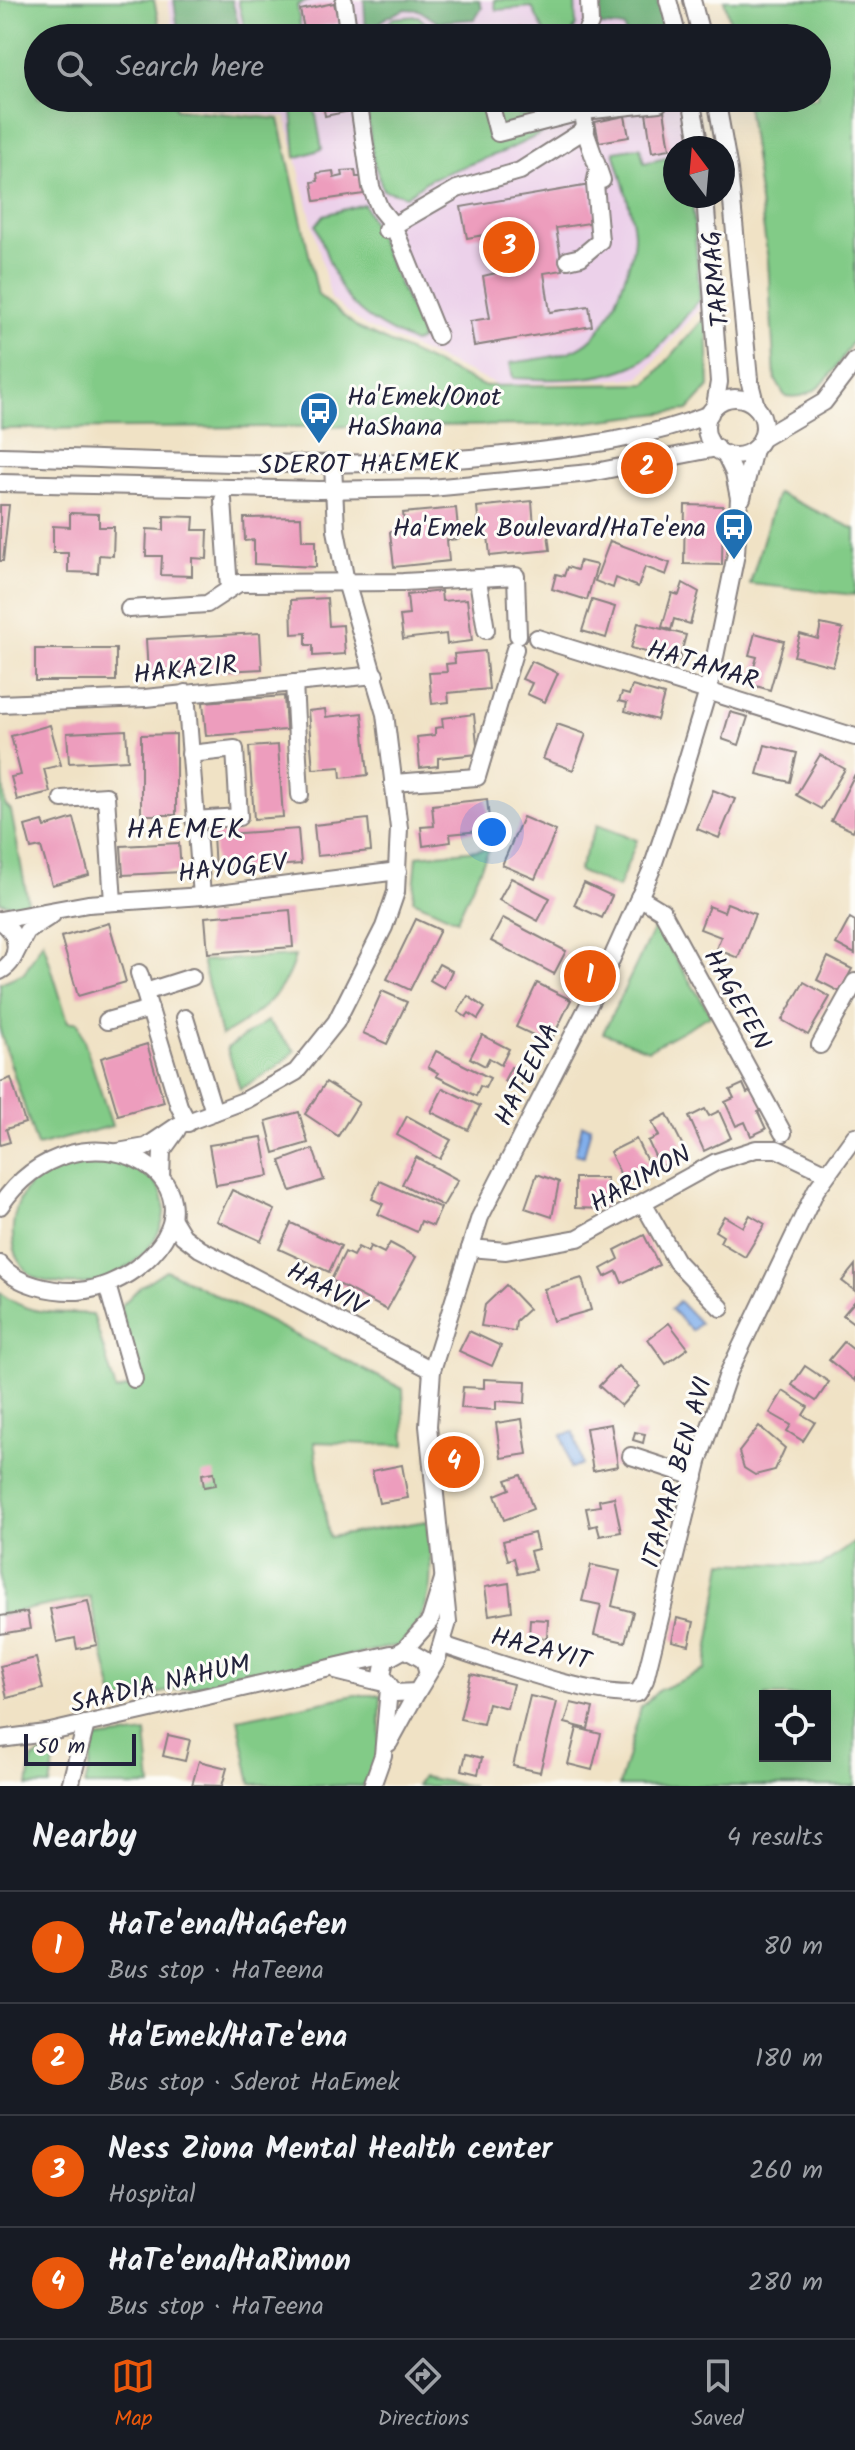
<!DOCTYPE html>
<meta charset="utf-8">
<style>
body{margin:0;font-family:Kalam,sans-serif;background:#242831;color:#f1f3f6}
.controls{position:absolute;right:24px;bottom:24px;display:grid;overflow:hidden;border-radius:0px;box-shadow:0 8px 32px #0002}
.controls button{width:72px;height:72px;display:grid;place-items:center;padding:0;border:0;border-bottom:2px solid #363941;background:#171b24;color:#f1f3f6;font:40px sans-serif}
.compass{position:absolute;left:663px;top:136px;width:72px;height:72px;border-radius:50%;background:#171b24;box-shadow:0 8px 32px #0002;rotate:344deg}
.scale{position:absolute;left:24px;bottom:20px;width:112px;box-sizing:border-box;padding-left:8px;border:4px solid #22223b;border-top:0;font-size:22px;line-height:28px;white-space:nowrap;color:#22223b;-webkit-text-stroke:6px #fdfcf7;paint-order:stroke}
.you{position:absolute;left:492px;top:832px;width:28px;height:28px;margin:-20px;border:6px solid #fff;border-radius:50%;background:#1a73e8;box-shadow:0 0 0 12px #1a73e833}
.badge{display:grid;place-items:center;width:52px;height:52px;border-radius:50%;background:#ea580c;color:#fff;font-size:26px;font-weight:700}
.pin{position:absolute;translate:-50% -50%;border:4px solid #fff;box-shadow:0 2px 8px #0006}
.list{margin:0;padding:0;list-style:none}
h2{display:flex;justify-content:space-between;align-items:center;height:104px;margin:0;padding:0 32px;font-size:34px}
h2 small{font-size:26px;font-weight:400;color:#9ea1a6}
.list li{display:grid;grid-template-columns:52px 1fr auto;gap:24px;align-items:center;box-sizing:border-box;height:112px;padding:0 32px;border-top:2px solid #363941}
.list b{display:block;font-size:30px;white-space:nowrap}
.list p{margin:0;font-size:26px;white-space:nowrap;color:#9ea1a6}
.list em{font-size:26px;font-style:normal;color:#9ea1a6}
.icon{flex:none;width:44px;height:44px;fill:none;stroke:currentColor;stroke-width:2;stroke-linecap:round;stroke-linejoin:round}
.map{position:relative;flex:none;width:855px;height:1786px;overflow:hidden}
.search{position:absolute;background:#171b24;box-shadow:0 8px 32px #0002;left:24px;right:24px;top:24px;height:88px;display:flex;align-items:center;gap:20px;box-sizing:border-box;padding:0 28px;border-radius:44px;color:#9ea1a6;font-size:30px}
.sheet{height:552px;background:#171b24}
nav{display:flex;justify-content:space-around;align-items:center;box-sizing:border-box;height:112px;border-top:2px solid #363941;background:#171b24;font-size:22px;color:#9ea1a6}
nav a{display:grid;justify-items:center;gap:4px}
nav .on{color:#ea580c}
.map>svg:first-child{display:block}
.built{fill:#ecd1ea}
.green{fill:#82cb87;stroke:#527661;stroke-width:2;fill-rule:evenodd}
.forest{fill:#69af74;stroke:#466858;stroke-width:2}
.water{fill:#81afeb;stroke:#526893;stroke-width:2}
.building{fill:#ed9dbd}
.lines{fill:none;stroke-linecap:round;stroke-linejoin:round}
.minor-casing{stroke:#898280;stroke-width:20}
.minor{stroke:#fff;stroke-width:16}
.labels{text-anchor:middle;stroke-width:6;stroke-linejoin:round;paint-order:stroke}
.street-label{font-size:26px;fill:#22223b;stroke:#fdfcf7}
.poi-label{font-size:26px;fill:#22223b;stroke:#fdfcf7;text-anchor:start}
.neighbourhood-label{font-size:28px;letter-spacing:2px;fill:#22223b;stroke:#fdfcf7}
</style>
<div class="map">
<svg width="855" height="1786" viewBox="0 0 855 1786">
<rect width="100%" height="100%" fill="#fdfcf7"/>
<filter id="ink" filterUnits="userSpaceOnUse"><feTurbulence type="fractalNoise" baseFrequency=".0125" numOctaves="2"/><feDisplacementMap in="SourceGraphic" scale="16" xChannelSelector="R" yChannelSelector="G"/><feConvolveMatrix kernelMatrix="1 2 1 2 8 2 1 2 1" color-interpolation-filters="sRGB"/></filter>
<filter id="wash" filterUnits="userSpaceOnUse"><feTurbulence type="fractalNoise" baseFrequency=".006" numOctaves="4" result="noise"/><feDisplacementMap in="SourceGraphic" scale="32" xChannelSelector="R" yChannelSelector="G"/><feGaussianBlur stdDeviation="1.8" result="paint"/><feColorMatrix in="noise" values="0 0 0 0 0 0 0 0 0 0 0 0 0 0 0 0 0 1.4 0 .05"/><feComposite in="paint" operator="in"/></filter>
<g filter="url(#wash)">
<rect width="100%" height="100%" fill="#f0e2c5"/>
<g class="built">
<polygon points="168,0 654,0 664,38 174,38"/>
<polygon points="184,98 680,98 688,148 675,148 675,196 694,196 705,302 640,378 497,385 365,326 331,299 286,117 185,106"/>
</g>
<g class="green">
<polygon points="0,0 154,0 162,38 38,38 38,98 173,98 176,109 279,119 318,295 358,328 483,386 647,384 707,315 709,387 688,410 560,425 0,429"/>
<polygon points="238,0 311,0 297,5 302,38 247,38"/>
<polygon points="494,0 575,0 576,25 570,38 547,38 532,7 496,10"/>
<path d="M724 0H855V338C837 364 821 403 785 396L775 379 768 261 746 98H817V38H735Z"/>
<polygon points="418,16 441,38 370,38 394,18"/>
<polygon points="226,98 313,98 322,149 296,158 292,109 213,107"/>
<polygon points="365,98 477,98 481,105 515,98 519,116 568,102 570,120 505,151 430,179 406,196 383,190 373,159"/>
<path d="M640 147 644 163 675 156V196H692L700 299C681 320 661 352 635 365 599 382 551 380 513 378L510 363C576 354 596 353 621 288 627 270 634 253 634 234 633 210 620 175 614 151Z"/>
<path d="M364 204 419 329 421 340 414 343C343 309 342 298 316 225L324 215Z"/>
<polygon points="777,493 855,529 855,595 750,584"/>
<polygon points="0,742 5,805 11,811 28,902 14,906 0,902"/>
<polygon points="597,825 637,840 618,888 578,871"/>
<polygon points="489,849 457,920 413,900 417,856"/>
<polygon points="655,926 711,1015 648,1050 603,1033"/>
<polygon points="43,941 68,1022 78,1022 112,1126 37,1146 0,1031 0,983 24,973"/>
<path d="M295 956C284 997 256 1016 221 1036L202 961Z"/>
<polygon points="267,1021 295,1051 276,1068 240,1089 227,1048"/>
<path d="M91 1156C104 1158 121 1158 133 1164 200 1200 147 1272 91 1283 73 1286 54 1284 37 1279 0 1259 6 1191 50 1167 61 1161 78 1159 91 1156Z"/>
<path d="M166 1270 403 1389 405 1445 314 1442 329 1537 427 1521C431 1571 439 1605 401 1645L115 1702 90 1597 0 1615V1293C34 1318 54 1311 93 1314L116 1391 141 1383 120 1307 140 1287Z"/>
<path d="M855 1542V1786H619L641 1707 659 1690 705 1670 723 1562 821 1566ZM765 1696H825V1756H765Z"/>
<polygon points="355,1695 381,1695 379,1755 363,1786 251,1784 238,1719"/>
<polygon points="146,1733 151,1786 85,1786 96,1739"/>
<polygon points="57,1746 50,1786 28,1786 32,1759"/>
<polygon points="422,1777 472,1786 416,1786"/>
</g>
<g class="forest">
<polygon points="174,0 232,0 242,38 179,38"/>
<polygon points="364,0 479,0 482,8 475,19 437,22 419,10 405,9 387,17 366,33"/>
<polygon points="605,0 657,0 668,38 626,38 624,27 599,26 598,2"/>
</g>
<g class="water">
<polygon points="582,1125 591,1127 584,1156 575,1154"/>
<polygon points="679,1301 700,1323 692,1331 671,1309"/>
<polygon points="574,1432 582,1465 570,1468 562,1435"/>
</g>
<g id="blocks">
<g class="building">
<polygon points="334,3 339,23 318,27 321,38 306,38 300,10"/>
<polygon points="525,27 528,38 486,38 486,37"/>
<polygon points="614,33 615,38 596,38 596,37"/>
<polygon points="322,98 347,98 350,111 325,116"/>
<polygon points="521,98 568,98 568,99 524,110"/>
<polygon points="664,110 670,149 652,152 646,113"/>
<polygon points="625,116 629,137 599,142 595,122"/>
<polygon points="355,170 356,177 361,177 364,194 315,201 312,182 318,181 317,173 333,171 334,178 343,176 342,171"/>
<polygon points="590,185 596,222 556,228 563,270 544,273 550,312 589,306 592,326 474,346 470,321 490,318 483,276 496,273 489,234 467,238 461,207"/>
<polygon points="532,501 534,527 547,525 550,550 490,556 488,535 480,536 477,507"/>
<polygon points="0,505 9,505 3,561 0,561"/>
<polygon points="685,505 723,506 722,565 684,564"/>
<polygon points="456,508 459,539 447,540 449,561 394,567 390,532 405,530 403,513"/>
<polygon points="70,513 99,514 99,527 114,527 113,556 99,555 98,573 68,572 68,553 53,553 53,526 70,527"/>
<polygon points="164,516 194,517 193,530 208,530 207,559 192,558 192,576 161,575 162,556 146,556 147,529 164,530"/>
<polygon points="301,517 302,540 316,540 316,567 254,564 254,540 245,541 244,518"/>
<polygon points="610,541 670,563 666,575 645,567 638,587 616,578 613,588 595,581"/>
<polygon points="580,561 597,565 587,600 552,589 556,574 564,576 567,567 577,570"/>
<polygon points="683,583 699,592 690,624 674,619 671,630 662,627 672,593 679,595"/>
<polygon points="441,591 442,601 467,599 472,641 447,644 446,634 403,639 400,616 409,615 407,595"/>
<polygon points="327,598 329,626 343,625 345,654 313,656 313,645 306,645 306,633 292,634 291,600"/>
<polygon points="592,600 615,607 606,638 582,631"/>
<polygon points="638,623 686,635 679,661 631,648"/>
<polygon points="821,624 843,629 833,666 794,656 800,634 818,639"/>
<polygon points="260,633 262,669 148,675 146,639"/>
<polygon points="755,633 784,641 770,690 749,684 757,657 749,655"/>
<rect x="35" y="649" width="81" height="32"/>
<polygon points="485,651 489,689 448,693 449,702 432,704 429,673 447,672 446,664 455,663 454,654"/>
<polygon points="531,661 558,673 545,702 527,694 532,683 522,679"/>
<polygon points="632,686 664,695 657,720 625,711 627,703 619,701 622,693 629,695"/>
<polygon points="284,696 286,730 206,736 203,702"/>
<polygon points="325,709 326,717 362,713 368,775 341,778 340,767 313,769 308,711"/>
<polygon points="730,712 748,717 739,745 722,739"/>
<polygon points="474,714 478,754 438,758 438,766 420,768 417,737 435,735 435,728 443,727 442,718"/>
<polygon points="557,724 586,734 573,770 543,759"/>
<polygon points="50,725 61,765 44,769 50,792 17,800 11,777 21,775 11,736"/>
<polygon points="126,730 128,760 69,763 67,733"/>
<polygon points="176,734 176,815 141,815 141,735"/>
<polygon points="278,745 283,817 254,819 249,747"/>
<polygon points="765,745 797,753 790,782 757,774"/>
<polygon points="820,755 845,769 821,809 796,795"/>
<polygon points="855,774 855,827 853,831 831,821"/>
<polygon points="713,790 735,799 719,838 697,829"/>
<polygon points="487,799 490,830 450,834 451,842 423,846 421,827 434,826 432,805"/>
<polygon points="523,817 556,831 535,879 502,865"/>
<polygon points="74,818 89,875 52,885 41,847 31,849 25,826 43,821 45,827"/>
<polygon points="368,819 371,851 317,856 314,825"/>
<polygon points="298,829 301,864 215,870 213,835"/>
<polygon points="179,843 181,872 123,875 121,846"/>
<polygon points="511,878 550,898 538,921 499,900"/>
<polygon points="584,883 612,896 602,918 574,905"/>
<polygon points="727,903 755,914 738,958 716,949 721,937 700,929 709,906 724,912"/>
<polygon points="290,910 293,947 208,953 205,917"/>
<polygon points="503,918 566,951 554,974 491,941"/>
<polygon points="850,918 855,921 855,954 836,944"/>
<polygon points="416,919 440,930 410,990 387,979"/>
<polygon points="109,923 126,982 78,996 61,937"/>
<polygon points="828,957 852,969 840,992 817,980"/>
<polygon points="439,964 452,971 444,988 430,980"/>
<polygon points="804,982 830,997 808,1035 782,1020"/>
<polygon points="537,983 571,1000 550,1043 516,1027"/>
<polygon points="382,991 407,1002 387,1044 363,1033"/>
<polygon points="468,996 485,1008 478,1019 469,1013 466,1017 458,1012"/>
<polygon points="482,1035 509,1049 501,1065 489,1058 485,1066 470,1058"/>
<polygon points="147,1044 164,1102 118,1115 101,1058"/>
<polygon points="436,1051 490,1078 485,1088 480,1086 476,1096 436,1076 438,1073 428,1067"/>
<polygon points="511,1067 526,1075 519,1089 504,1081"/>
<polygon points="11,1078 25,1123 6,1129 10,1142 0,1145 0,1082"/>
<polygon points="326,1082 359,1103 338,1136 305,1114"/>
<polygon points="743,1084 747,1093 756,1088 766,1109 758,1112 766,1129 751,1136 745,1122 736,1126 725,1102 734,1098 730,1090"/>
<polygon points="443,1088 480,1106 468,1130 431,1112"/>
<polygon points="705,1109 709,1116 719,1111 731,1138 704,1151 689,1117"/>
<polygon points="299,1112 308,1143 274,1153 266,1121"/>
<polygon points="667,1114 687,1154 660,1167 648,1141 659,1136 652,1122"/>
<polygon points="407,1116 451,1140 440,1159 397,1135"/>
<polygon points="262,1137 269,1176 216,1185 209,1145"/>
<polygon points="636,1139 652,1171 625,1184 610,1152"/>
<polygon points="313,1149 324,1180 291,1191 280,1161"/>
<polygon points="416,1157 458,1180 443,1206 402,1184"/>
<polygon points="537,1174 559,1182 552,1217 525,1208"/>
<polygon points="575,1178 607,1178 606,1209 575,1208"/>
<polygon points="380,1181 441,1208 433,1226 421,1221 417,1232 378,1214 383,1204 372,1199"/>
<polygon points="232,1190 275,1210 261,1241 217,1221"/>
<polygon points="750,1215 765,1224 745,1257 720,1242 723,1236 715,1231 724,1216 743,1227"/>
<polygon points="291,1223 341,1246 329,1272 279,1249"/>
<polygon points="644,1235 659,1265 622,1283 617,1271 605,1277 601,1269 619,1259 615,1250"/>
<polygon points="390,1243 416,1257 387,1310 331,1280 345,1252 353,1256 358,1247 368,1252 370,1246 384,1253"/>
<polygon points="855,1265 855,1291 842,1281"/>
<polygon points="582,1278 591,1310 553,1321 544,1289"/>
<polygon points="506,1285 529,1309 516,1321 515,1331 481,1326 485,1305"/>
<polygon points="855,1301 855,1324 843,1315"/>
<polygon points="669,1323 688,1348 666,1364 648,1339"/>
<polygon points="469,1331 501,1346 492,1366 459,1351"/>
<polygon points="844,1342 855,1351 855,1381 829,1360"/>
<polygon points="618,1366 639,1386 621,1406 599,1386"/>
<polygon points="805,1366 829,1382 816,1401 792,1385"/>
<polygon points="484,1379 526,1381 525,1403 496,1401 496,1410 461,1408 463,1387 484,1388"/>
<polygon points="783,1391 808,1407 803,1415 815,1422 803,1441 787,1431 791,1425 770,1413"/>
<polygon points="522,1419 527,1454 501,1458 496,1423"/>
<polygon points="611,1424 618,1466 593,1471 586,1428"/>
<polygon points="759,1426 785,1448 775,1470 755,1475 744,1468 739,1452"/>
<polygon points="635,1432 645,1434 643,1443 633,1440"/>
<polygon points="402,1465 408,1498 379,1503 372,1471"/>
<polygon points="214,1472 216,1485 204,1487 202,1474"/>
<polygon points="521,1475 533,1509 504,1520 495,1495 510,1489 506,1480"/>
<polygon points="614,1497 621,1532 600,1536 597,1525 590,1527 586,1508 600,1506 599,1500"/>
<polygon points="534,1533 538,1549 530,1551 535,1570 518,1574 514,1558 508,1560 503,1541"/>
<polygon points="591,1565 620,1571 612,1606 633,1612 625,1642 594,1635 601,1605 582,1601"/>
<polygon points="509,1583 512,1611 489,1615 485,1587"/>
<polygon points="88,1601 97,1645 77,1649 75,1638 57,1642 50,1609"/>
<polygon points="27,1612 30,1629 0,1634 0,1616"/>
<polygon points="677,1618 694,1622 689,1645 672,1641"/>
<polygon points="530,1619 548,1620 547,1638 529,1637"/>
<polygon points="36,1658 43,1689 7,1698 0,1666"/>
<polygon points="471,1674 513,1684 507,1708 488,1703 483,1724 460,1719"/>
<polygon points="530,1696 557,1702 540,1772 513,1766"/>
<polygon points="571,1703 593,1708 588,1729 565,1723"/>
<polygon points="577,1728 601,1734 592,1770 568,1764"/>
<polygon points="168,1735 190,1740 185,1761 163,1756"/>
<polygon points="466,1754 482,1758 478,1774 462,1770"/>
<polygon points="199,1761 227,1768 222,1786 192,1785"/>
</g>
</g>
</g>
<g filter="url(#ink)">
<use href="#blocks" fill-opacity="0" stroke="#898280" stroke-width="2"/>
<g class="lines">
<g class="minor-casing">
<g id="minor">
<polyline points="668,0 678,38"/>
<polyline points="692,0 702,38"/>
<polyline points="344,2 349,38"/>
<polyline points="583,38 590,23 589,0"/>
<polyline points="358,98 371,187 380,209 393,225 438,336"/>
<polyline points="581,98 586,134 602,180"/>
<polyline points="691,98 700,148"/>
<polyline points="716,98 729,170 749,379 756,407"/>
<polyline points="490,102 498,133 584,111 659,103"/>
<polyline points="705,196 719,382 715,406"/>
<polyline points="386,230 457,189 520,171 586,129"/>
<polyline points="568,260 581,257 600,241 595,184 598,170"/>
<circle cx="735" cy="427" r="29"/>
<polyline points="761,439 824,402 855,361"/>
<path d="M0 456C173 460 348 473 521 453 586 446 648 438 710 414"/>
<polyline points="0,483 319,490 431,488 590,473 717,448"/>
<polyline points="742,498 754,449"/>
<polyline points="223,500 229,589"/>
<polyline points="478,580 486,630"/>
<polyline points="129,609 207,604 239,583 403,582 516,576 518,635"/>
<polyline points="537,638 855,737"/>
<polyline points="294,683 300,795"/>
<polyline points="186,693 202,896"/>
<polyline points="0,704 145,698 375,675"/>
<polyline points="190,754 235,749 239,817 194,820"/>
<polyline points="393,783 477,777 515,649"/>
<polyline points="62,799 106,796 113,902"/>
<polyline points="639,897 662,911 783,1133"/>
<polyline points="0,920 88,904 202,896 398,871"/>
<path d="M0 921C20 933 22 959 0 971"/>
<polyline points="14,956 27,931 52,915"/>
<polyline points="139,973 179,1106 188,1123"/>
<polyline points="145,992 192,977"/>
<polyline points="185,1018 214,1112"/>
<polyline points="107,1021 150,1009"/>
<polyline points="820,1045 855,982"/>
<polyline points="118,1152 146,1147 177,1126 246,1100 296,1072 336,1022 384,927 396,892 399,828 385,714 346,582 336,530 333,464"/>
<polyline points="161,1177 162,1151 177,1130"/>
<polyline points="643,1203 676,1261 721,1308"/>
<path d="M0 1206C79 1090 238 1179 144 1262 125 1278 103 1289 78 1291 52 1292 16 1285 0 1264"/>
<polyline points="172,1218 183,1236 200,1249 432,1370"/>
<polyline points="470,1248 506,1251 578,1238 716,1162 756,1149 777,1149 827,1173"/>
<polyline points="107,1285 134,1379"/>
<polyline points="631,1456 695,1477"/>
<path d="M443 1645C487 1659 598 1700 638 1693L645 1680 698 1462 728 1374 816 1190 855 1136"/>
<polyline points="405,1649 430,1621 443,1579"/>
<polyline points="339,1672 384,1683"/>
<polyline points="428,1674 424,1660 405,1649 385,1660 382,1675 395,1693 417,1692 437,1659 448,1622 428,1426 432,1370 480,1217 607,969 651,871 676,797 708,691 736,554 739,498 734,473 725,454"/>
<polyline points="0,1739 46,1733 391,1654"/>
<polyline points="389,1743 417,1692"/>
<polyline points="70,1786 86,1724"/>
<polyline points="372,1786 383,1755 389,1689"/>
</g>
</g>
<use href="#minor" class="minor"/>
</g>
</g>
<defs>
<g id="bus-pin" transform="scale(2)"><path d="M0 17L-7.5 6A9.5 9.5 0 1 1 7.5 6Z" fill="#1f6fb2" stroke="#fdfcf7"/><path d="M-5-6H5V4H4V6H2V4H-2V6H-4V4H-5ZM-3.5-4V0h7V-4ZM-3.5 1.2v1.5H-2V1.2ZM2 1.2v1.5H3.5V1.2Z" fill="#fff"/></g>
</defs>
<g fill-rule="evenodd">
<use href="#bus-pin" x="319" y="411"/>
<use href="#bus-pin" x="734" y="527"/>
</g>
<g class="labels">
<g class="street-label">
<text transform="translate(715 279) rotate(-96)" y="9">TARMAG</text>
<text transform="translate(359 463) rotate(-1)" y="9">SDEROT HAEMEK</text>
<text transform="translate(703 664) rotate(17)" y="9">HATAMAR</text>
<text transform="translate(185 669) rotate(-6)" y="9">HAKAZIR</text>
<text transform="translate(232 867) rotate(-6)" y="9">HAYOGEV</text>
<text transform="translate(738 999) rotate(61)" y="9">HAGEFEN</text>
<text transform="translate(526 1074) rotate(-63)" y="9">HATEENA</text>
<text transform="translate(640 1178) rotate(-29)" y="9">HARIMON</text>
<text transform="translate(327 1288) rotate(28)" y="9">HAAVIV</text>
<text transform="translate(676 1472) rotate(-74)" y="9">ITAMAR BEN AVI</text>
<text transform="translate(541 1648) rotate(15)" y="9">HAZAYIT</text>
<text transform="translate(160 1683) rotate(-13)" y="9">SAADIA NAHUM</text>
</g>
<g class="poi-label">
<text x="347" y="405">Ha'Emek/Onot<tspan x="347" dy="30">HaShana</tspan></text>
<text x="706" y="536" text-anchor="end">Ha'Emek Boulevard/HaTe'ena</text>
</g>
<g class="neighbourhood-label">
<text x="186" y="838">HAEMEK</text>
</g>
</g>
</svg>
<div class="controls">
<button><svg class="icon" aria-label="locate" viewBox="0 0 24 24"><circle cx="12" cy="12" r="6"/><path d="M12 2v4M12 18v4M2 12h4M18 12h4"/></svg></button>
</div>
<svg class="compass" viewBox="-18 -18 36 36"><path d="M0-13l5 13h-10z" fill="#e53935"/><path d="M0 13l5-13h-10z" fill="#9ea1a6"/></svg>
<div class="scale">50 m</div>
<div class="you"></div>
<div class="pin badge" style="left:590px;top:976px">1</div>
<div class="pin badge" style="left:647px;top:468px">2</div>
<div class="pin badge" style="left:509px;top:247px">3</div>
<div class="pin badge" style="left:454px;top:1462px">4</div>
<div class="search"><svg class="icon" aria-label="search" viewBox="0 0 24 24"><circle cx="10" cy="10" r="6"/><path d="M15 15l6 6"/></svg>Search here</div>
</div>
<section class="sheet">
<h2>Nearby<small>4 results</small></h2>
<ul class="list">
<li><span class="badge">1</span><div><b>HaTe'ena/HaGefen</b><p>Bus stop · HaTeena</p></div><em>80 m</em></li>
<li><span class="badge">2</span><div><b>Ha'Emek/HaTe'ena</b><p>Bus stop · Sderot HaEmek</p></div><em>180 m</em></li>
<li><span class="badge">3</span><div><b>Ness Ziona Mental Health center</b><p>Hospital</p></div><em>260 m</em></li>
<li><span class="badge">4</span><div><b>HaTe'ena/HaRimon</b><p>Bus stop · HaTeena</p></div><em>280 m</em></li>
</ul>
</section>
<nav>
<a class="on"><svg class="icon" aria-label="map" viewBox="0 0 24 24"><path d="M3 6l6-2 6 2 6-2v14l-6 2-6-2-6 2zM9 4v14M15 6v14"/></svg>Map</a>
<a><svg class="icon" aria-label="directions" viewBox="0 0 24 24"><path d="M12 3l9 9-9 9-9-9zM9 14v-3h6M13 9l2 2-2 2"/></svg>Directions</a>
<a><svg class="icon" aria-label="saved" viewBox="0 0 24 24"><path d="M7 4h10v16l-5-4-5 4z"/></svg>Saved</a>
</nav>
